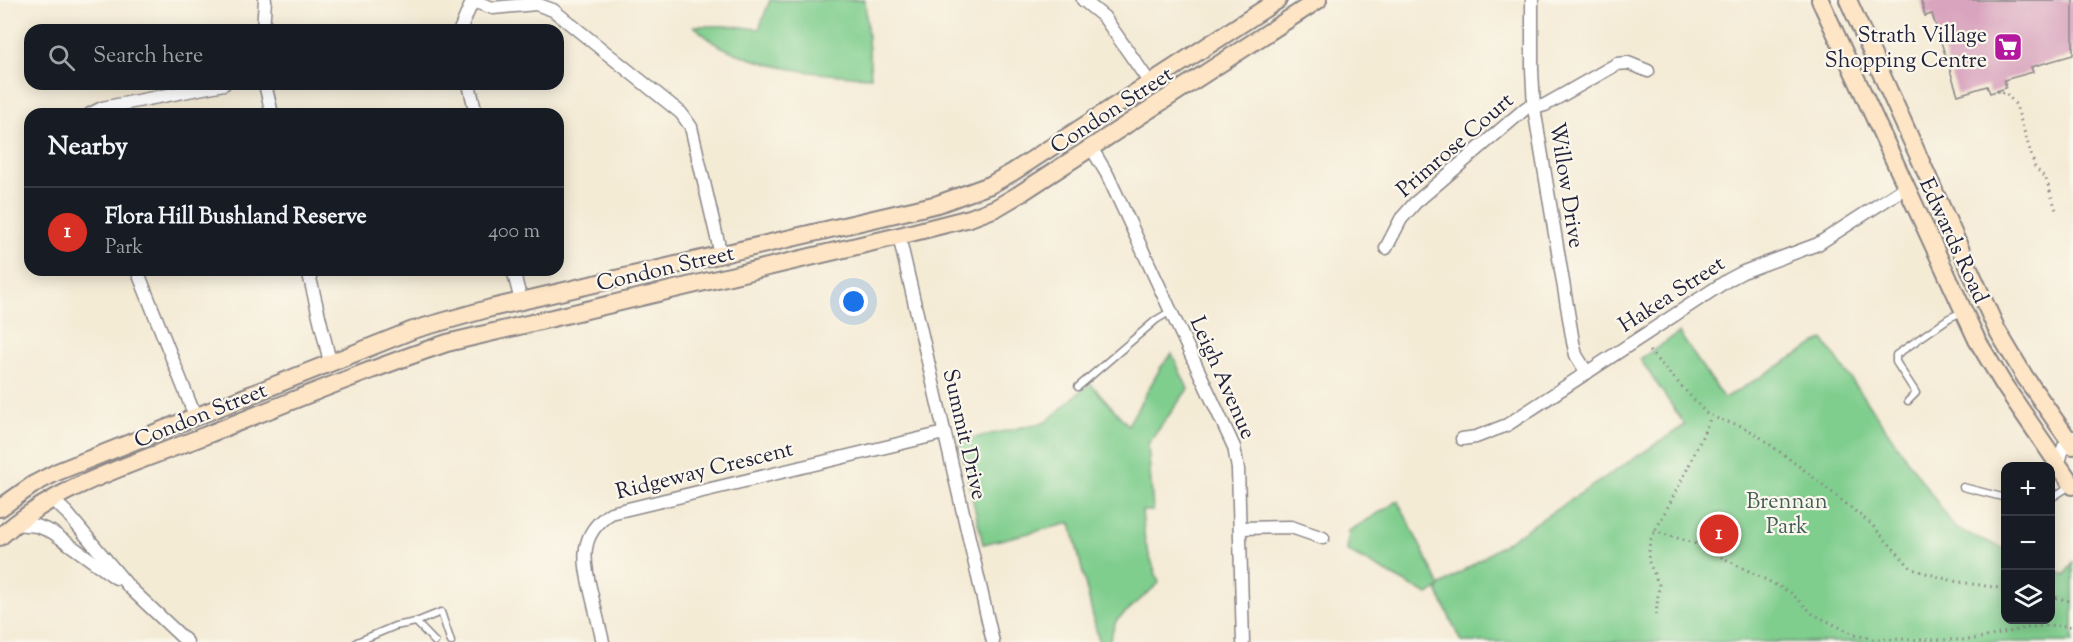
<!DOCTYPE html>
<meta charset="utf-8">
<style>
body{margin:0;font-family:"Sorts Mill Goudy",serif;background:#20242c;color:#f1f3f6}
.controls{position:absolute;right:18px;bottom:18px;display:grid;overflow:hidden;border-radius:12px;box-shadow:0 3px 15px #0003}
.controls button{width:54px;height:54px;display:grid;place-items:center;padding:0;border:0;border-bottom:2px solid #363941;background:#171b24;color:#f1f3f6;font:30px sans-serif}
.you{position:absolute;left:854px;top:302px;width:21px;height:21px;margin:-15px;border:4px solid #fff;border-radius:50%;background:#1a73e8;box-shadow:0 0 0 9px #1a73e833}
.badge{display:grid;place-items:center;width:39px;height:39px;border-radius:50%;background:#d93025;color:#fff;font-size:20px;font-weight:700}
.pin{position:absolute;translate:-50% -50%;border:3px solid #fff;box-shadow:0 2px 6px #0006}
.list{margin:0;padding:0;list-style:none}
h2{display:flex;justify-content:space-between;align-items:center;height:78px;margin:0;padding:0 24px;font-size:26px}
h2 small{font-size:20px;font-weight:400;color:#9ea1a6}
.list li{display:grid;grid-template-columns:39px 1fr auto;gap:18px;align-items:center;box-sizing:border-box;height:90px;padding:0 24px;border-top:2px solid #363941}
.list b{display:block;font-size:22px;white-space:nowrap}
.list p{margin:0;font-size:20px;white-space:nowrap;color:#9ea1a6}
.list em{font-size:20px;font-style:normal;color:#9ea1a6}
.icon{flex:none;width:33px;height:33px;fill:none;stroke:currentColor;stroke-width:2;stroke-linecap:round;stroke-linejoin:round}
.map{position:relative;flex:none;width:2073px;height:642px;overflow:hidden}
.search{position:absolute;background:#171b24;box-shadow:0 3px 15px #0003;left:24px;top:24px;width:540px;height:66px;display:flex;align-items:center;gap:15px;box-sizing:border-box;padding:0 21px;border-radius:18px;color:#9ea1a6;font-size:22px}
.panel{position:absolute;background:#171b24;box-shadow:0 3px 15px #0003;left:24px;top:108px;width:540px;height:168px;border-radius:18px}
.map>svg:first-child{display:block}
.green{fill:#80ce8e;stroke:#517864;stroke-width:1.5}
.building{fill:#d9a5be}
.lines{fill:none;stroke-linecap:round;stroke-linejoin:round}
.lane-casing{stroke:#8b8688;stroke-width:9}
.street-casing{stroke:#8b8688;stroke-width:15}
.secondary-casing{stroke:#8b8688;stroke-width:20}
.path{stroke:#8b8688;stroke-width:3;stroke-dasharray:1.5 4.5;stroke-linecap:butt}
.lane{stroke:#fff;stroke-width:6}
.street{stroke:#fff;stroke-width:12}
.secondary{stroke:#fde5c5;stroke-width:16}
.labels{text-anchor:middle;stroke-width:4.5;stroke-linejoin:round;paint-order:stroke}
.poi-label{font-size:22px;fill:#22223b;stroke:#fbf7ec;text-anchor:end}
.street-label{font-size:22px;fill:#22223b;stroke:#fbf7ec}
.park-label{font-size:22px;fill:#435e58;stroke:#fbf7ec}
</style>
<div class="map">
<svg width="2073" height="642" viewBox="0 0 2073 642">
<rect width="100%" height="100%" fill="#fbf7ec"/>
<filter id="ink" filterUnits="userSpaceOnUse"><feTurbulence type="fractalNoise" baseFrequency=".0167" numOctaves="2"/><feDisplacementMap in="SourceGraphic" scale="12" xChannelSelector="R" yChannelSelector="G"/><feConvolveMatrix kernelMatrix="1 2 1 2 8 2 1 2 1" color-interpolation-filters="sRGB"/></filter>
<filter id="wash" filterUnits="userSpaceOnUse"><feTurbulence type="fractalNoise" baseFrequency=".008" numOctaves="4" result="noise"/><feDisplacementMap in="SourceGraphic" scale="24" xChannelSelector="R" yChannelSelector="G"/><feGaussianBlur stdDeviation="1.35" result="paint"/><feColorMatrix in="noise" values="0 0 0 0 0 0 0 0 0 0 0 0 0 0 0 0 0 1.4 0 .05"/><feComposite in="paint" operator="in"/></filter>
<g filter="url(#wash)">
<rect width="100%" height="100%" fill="#f4ebd5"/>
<g class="green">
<path d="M770 0H865L871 77C821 75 766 69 720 46 710 41 702 33 694 26H733L759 29Z"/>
<polygon points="1679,333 1724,399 1823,339 1955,528 2005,549 2006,620 2050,620 2051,569 2065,575 2073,562 2073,642 1461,642 1437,590 1440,587 1428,595 1347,551 1349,531 1398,501 1440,586 1685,425 1640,359"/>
<polygon points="1172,354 1188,389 1148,444 1153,511 1142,511 1145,542 1159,583 1116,621 1109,642 1099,642 1071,523 983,544 959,441 1046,422 1090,383 1128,425 1161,367"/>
</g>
<g id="blocks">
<polygon class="building" points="1921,0 2073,0 2073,55 2031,67 2033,72 2004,80 2006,88 1990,93 1987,86 1958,95 1932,14 1925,16"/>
</g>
</g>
<g filter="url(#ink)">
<use href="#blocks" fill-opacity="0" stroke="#8b8688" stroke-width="1.5"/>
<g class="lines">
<g class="lane-casing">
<g id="lane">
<polyline points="1078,387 1156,320 1171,311"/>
<polyline points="1908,401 1916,393 1896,362 1896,355 1949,318 1962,312"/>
<polyline points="1963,487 2006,498"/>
<polyline points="2050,499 2070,486"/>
<polyline points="416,622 435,642"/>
<polyline points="357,642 395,626 416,622 441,612 451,642"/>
</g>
</g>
<g class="street-casing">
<g id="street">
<polyline points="1083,0 1104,17 1150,83"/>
<polyline points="1532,0 1532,69 1534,108 1573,342 1576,355 1587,373"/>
<polyline points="472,1 493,8 536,4 553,10 681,113 691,127 721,255"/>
<polyline points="263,30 265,0"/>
<polyline points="460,30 473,0"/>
<polyline points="265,84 272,114"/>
<polyline points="469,84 476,114"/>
<polyline points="1534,108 1545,105 1617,64 1628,63 1648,71"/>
<polyline points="90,114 102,108 224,84"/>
<polyline points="1092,149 1107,174 1234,447 1238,469 1243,642"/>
<polyline points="899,236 993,642"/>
<polyline points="1386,248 1401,219 1415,203 1526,108 1534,103"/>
<polyline points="137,270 195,416"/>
<polyline points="308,270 330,362"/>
<polyline points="513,270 521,301"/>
<polyline points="1462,439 1476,437 1507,425 1728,280 1743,272 1818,244 1906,187"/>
<polyline points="2058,465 2064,446 2073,437"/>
<polyline points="53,500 67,513 129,587 187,642"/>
<polyline points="15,524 37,526 52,532 116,578"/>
<polyline points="1240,528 1291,527 1323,538"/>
<path d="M603 642C599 625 595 608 591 592 583 559 579 534 611 513L944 433"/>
</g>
</g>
<g class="secondary-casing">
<g id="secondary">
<polyline points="1820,0 1977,340 2004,385 2073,486"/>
<polyline points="1848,0 1997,330 2025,377 2073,446"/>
<polyline points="0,508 34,484 57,472 413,330 491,308 938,204 990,185 1013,172 1278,0"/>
<path d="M0 537C54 486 136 463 204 436 284 404 364 371 447 343L899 236 970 218 996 208 1018 195 1318 0"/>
</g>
</g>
<g class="path">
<polyline points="1998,91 1999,94 2005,92 2016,105 2035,167 2046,179 2056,210"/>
<polyline points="1649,351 1706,413 1720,420 1739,425 1756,434 1808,473 1871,524 1912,569 1953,581 2006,589"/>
<path d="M1654 531 1694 543 1782 588 1791 593 1813 614 1855 635 1873 639 1965 640C2001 637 2036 620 2073 627"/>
<polyline points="2050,596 2073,602"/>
<polyline points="1656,615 1659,585 1648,560 1650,541 1686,472 1711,417"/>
</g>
<use href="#lane" class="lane"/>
<use href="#street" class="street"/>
<use href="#secondary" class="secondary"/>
</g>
</g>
<defs>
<g id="supermarket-square" transform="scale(1.5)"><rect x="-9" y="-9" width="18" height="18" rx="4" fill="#b5179e" stroke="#fbf7ec"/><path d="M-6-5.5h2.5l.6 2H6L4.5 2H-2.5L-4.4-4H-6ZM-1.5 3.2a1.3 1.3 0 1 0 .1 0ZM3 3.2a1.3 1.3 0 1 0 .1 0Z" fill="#fff"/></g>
</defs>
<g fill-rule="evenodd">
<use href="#supermarket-square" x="2008" y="47"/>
</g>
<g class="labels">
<g class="poi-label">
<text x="1987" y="42">Strath Village<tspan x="1987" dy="25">Shopping Centre</tspan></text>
</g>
<g class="street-label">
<text transform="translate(1111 109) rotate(-33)" y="8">Condon Street</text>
<text transform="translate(1454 144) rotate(-41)" y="8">Primrose Court</text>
<text transform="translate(1568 185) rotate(81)" y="8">Willow Drive</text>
<text transform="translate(1955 240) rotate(65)" y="8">Edwards Road</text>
<text transform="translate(665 267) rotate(-13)" y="8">Condon Street</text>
<text transform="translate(1671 293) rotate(-33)" y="8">Hakea Street</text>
<text transform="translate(1224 377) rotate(66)" y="8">Leigh Avenue</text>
<text transform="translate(200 414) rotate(-22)" y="8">Condon Street</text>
<text transform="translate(966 434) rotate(77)" y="8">Summit Drive</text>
<text transform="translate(704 469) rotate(-14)" y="8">Ridgeway Crescent</text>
</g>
<g class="park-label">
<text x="1787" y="508">Brennan<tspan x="1787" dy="25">Park</tspan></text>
</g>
</g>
</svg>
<div class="controls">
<button>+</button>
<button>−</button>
<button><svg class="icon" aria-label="layers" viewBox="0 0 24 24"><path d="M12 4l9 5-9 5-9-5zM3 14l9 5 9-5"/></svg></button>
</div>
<div class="you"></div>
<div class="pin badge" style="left:1719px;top:534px">1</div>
<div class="search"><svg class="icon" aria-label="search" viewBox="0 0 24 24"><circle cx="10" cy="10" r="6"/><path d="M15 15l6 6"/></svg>Search here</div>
<section class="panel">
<h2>Nearby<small></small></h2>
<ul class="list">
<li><span class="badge">1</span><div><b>Flora Hill Bushland Reserve</b><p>Park</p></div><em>400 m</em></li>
</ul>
</section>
</div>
